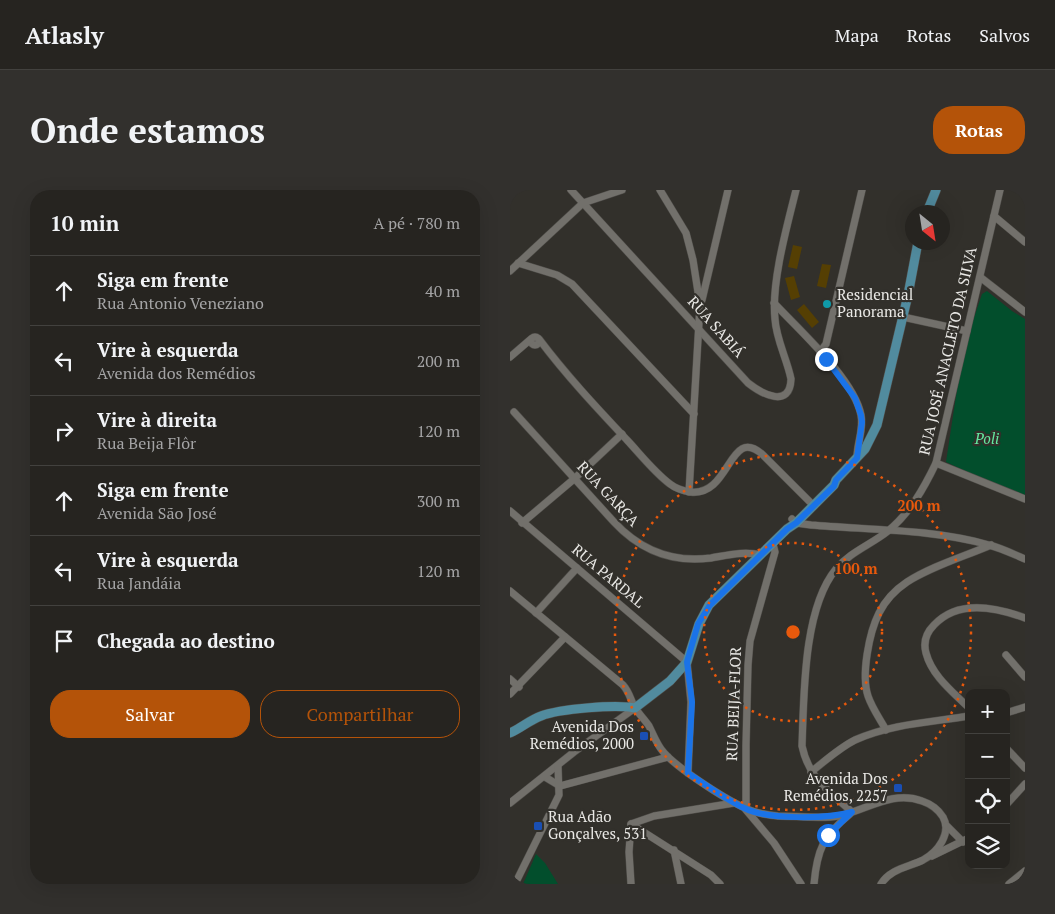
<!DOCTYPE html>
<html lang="pt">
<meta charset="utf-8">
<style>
body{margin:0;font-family:"PT Serif",serif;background:#32302d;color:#f1f3f6}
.controls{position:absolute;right:15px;bottom:15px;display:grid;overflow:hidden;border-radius:10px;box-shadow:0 5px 20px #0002}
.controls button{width:45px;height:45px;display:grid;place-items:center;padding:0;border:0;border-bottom:1px solid #42413e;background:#262420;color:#f1f3f6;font:25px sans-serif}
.compass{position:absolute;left:395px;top:15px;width:45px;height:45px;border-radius:50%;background:#262420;box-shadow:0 5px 20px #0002;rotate:150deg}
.stop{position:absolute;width:15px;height:15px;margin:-11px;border:4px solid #1a73e8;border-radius:50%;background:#fff}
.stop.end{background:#1a73e8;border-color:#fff;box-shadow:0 1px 5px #0008}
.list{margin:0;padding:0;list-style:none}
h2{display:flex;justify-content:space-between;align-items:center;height:65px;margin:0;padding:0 20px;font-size:21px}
h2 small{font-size:16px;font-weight:400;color:#a4a4a5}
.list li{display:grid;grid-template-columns:32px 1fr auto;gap:15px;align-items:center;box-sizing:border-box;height:70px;padding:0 20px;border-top:1px solid #42413e}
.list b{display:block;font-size:19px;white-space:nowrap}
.list p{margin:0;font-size:16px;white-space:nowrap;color:#a4a4a5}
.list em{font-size:16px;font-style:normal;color:#a4a4a5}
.actions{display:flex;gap:10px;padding:15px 20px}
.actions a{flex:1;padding:11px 0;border:1px solid #b45309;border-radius:20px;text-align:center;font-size:18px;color:#b45309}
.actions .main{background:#b45309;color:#fff}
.icon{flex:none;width:28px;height:28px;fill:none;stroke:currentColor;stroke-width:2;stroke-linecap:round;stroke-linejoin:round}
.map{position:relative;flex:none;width:515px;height:694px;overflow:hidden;border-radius:20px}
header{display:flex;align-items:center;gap:30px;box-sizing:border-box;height:70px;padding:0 25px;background:#262420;border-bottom:1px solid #42413e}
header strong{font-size:24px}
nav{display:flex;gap:28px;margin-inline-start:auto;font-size:18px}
.intro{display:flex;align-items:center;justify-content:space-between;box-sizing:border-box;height:120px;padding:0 30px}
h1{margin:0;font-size:35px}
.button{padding:12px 22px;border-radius:20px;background:#b45309;color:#fff;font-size:18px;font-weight:700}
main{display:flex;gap:30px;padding:0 30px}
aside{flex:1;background:#262420;border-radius:20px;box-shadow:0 5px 20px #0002}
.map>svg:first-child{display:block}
.green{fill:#024e2c}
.building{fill:#553f03}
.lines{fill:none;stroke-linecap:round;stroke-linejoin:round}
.minor-casing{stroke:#504e4a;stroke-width:8}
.major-casing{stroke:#504e4a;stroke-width:10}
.minor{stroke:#72706b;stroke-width:7}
.major{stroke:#518b9e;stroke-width:9}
.route{stroke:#1a73e8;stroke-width:6}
.ring{fill:none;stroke:#e8590c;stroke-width:2.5;stroke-dasharray:2.5 5}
.culture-dot{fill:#0f9aa8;stroke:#32302b;stroke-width:2}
.transit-dot{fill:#1a4fb4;stroke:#32302b;stroke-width:2}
.labels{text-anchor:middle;stroke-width:4.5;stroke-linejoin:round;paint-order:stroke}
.poi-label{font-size:15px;fill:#e9e8e5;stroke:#32302b;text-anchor:start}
.street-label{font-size:15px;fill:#e9e8e5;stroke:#32302b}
.park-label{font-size:15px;font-style:italic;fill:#64e9a0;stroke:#32302b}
.centre{fill:#e8590c;stroke:#32302b;stroke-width:2.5}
.ring-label{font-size:15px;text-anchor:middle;font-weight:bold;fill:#e8590c;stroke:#32302b;stroke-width:4.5;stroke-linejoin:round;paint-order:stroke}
</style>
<header>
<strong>Atlasly</strong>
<nav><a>Mapa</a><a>Rotas</a><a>Salvos</a></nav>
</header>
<div class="intro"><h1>Onde estamos</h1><a class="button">Rotas</a></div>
<main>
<aside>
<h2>10 min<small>A pé · 780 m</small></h2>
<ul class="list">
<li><svg class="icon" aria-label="ahead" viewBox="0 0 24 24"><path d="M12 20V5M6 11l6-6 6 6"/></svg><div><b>Siga em frente</b><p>Rua Antonio Veneziano</p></div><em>40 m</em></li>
<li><svg class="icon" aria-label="left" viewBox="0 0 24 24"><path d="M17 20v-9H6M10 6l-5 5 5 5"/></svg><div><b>Vire à esquerda</b><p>Avenida dos Remédios</p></div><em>200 m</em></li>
<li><svg class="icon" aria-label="right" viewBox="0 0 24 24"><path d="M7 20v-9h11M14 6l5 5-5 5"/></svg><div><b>Vire à direita</b><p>Rua Beija Flôr</p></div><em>120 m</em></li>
<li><svg class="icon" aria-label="ahead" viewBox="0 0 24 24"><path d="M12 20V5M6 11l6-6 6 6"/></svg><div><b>Siga em frente</b><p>Avenida São José</p></div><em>300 m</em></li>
<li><svg class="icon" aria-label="left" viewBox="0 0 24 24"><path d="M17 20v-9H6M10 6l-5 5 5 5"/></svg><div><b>Vire à esquerda</b><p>Rua Jandáia</p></div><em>120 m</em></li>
<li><svg class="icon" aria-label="arrive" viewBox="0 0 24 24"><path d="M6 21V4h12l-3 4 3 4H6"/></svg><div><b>Chegada ao destino</b></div></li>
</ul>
<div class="actions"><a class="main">Salvar</a><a>Compartilhar</a></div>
</aside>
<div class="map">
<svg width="515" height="694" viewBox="0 0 515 694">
<rect width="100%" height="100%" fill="#32302b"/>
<g class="green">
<polygon points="477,101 502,121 515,129 515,309 436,272 453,160 472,104"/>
<polygon points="26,664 35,673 48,694 13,694"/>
</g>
<g class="building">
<polygon points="283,55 292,57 287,79 278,77"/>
<polygon points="312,74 321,75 316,98 307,96"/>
<polygon points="284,86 290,107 281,110 275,88"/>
<polygon points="315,109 321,110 319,117 313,116"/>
<polygon points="294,114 309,132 302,138 287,120"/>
</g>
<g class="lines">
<g class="minor-casing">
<g id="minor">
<path d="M61 0 238 193C252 204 280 219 281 189 277 169 266 149 265 129 261 93 277 36 286 0"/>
<polyline points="150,0 176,43 183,70 190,115 179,302"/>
<polyline points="484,26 515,52"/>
<polyline points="8,73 47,85 62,94 184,224"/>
<polyline points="0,81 73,13 112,0"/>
<polyline points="470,87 515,122"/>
<polyline points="192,110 218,0"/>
<path d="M264 113C289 140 344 189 351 225 354 239 347 253 347 267"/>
<polyline points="393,127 457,141"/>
<circle cx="25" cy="151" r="4"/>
<path d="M29 149C56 185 87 218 117 250 131 265 144 282 160 294 165 298 174 301 181 302 221 306 219 234 253 265L304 316"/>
<polyline points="310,162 316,154 352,0"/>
<polyline points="0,167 21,149"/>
<path d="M4 222 104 332C130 360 163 373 201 368 219 365 234 361 251 365"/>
<polyline points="426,273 515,309"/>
<polyline points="0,321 177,472 181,512 178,583"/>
<path d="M282 329 286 333 301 335C360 340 422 339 479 355 491 358 503 364 515 369"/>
<polyline points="12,333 64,289 112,244"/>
<path d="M0 401 113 495C120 503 120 509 125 518 129 524 135 530 139 536 143 544 146 552 151 559 163 576 215 609 235 618 245 623 257 625 268 626 285 626 312 629 329 626 357 620 382 600 412 611 421 614 428 619 433 627 442 643 428 662 413 670 399 677 380 679 371 694"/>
<polyline points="26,423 67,378"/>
<polyline points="496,465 515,487"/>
<polyline points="0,489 9,497"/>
<polyline points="0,504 55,447"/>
<path d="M459 518C443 502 422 486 416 463 413 452 416 443 424 435 448 409 486 417 515 428"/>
<polyline points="496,523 515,517"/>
<path d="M376 540C370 529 362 518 358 506 351 485 359 443 369 423 375 411 385 400 397 392 422 376 453 367 481 355"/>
<polyline points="496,558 515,578"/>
<path d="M301 582C315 571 329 558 345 550 380 534 422 532 459 526"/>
<polyline points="35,587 50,596"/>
<polyline points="50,596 158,567"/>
<polyline points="0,613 64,562 125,518"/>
<polyline points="496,615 515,594"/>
<polyline points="236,619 236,555 238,475 240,451 265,362 263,354"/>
<polyline points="236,620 264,653 291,694"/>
<path d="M342 622C319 601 299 589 292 556 294 506 293 419 326 379 340 362 362 354 378 341 400 323 414 298 426 273L490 0"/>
<polyline points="121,634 201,685 210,694"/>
<polyline points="437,636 453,652"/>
<polyline points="164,660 171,694"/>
<polyline points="422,666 459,648"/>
<polyline points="5,694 49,605 48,576"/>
<polyline points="121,694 119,662 121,634 144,626 224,613"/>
<path d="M304 694C307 660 313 646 340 624"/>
<polyline points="499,694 515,681"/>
</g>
</g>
<g class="major-casing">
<g id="major">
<polyline points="417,22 426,0"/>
<path d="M0 543C11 538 20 530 31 526 49 519 106 514 125 518L160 491 177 472 189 434 199 415 277 339 286 333 324 295 326 290 355 259 367 235 398 105 408 52"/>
</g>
</g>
<use href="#minor" class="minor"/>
<use href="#major" class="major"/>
</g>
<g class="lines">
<path class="route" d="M316 169 345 208 351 225 352 232 347 268 326 290 324 296 286 333 277 339 200 415 188 434 177 472 182 512 178 583C196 595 215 609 234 618 257 630 317 629 342 622L318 645"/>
</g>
<g class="ring">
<circle cx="283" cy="442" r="89"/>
<circle cx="283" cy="442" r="178"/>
</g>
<circle class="culture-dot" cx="317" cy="114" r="5"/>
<g class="transit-dot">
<rect x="129" y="541" width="10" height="10" rx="2.5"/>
<rect x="383" y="593" width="10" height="10" rx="2.5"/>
<rect x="23" y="631" width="10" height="10" rx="2.5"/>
</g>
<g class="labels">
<g class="poi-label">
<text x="327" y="110">Residencial<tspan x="327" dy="17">Panorama</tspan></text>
<text x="124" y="542" text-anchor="end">Avenida Dos<tspan x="124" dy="17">Remédios, 2000</tspan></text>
<text x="378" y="594" text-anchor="end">Avenida Dos<tspan x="378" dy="17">Remédios, 2257</tspan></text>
<text x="38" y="632">Rua Adão<tspan x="38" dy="17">Gonçalves, 531</tspan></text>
</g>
<g class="street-label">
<text transform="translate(206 137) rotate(48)" y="5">RUA SABIÁ</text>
<text transform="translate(438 161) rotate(-77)" y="5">RUA JOSÉ ANACLETO DA SILVA</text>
<text transform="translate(98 304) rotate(47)" y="5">RUA GARÇA</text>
<text transform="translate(98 386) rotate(40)" y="5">RUA PARDAL</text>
<text transform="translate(224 514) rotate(-88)" y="5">RUA BEIJA-FLOR</text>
</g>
<g class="park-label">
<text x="477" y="254">Poli</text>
</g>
</g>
<circle cx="283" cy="442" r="8" class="centre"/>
<g class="ring-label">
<text x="409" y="321">200 m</text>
<text x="346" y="384">100 m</text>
</g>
</svg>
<div class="controls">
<button>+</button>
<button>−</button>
<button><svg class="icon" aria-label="locate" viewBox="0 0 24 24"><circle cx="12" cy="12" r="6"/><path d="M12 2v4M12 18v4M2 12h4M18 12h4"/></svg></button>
<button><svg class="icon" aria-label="layers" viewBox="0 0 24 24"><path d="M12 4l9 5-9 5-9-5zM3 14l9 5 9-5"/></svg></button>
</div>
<svg class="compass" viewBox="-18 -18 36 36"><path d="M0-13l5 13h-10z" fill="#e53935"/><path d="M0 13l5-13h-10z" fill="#a4a4a5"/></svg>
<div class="stop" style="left:318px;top:645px"></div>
<div class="stop end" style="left:316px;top:169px"></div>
</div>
</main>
